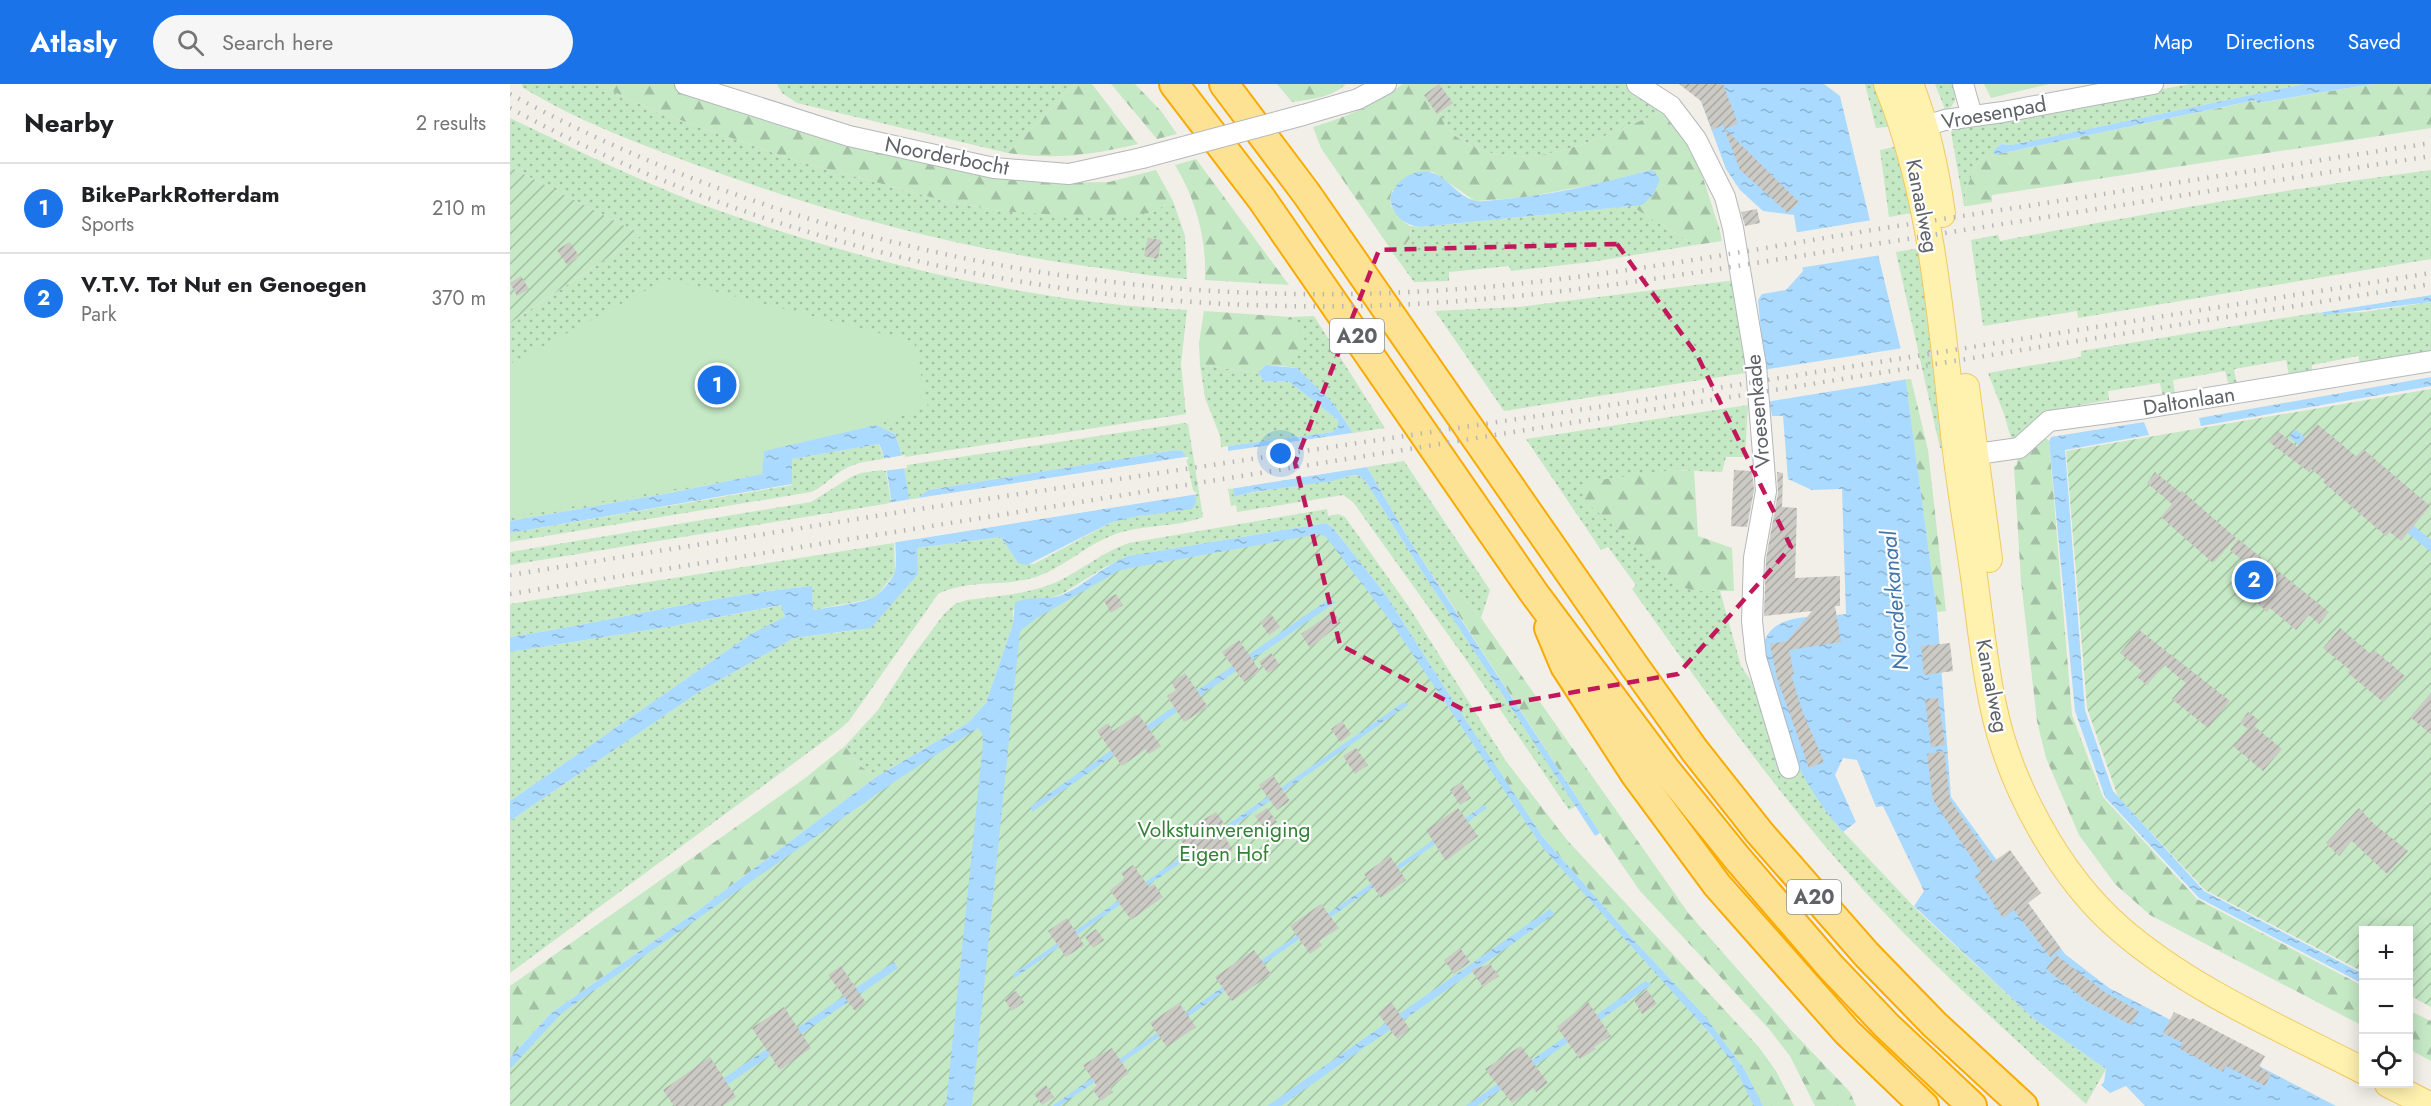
<!DOCTYPE html>
<meta charset="utf-8">
<style>
body{margin:0;font-family:Jost,sans-serif;background:#f6f6f6;color:#202124}
.controls{position:absolute;right:18px;bottom:18px;display:grid;overflow:hidden;border-radius:0px;box-shadow:0 3px 15px #0003}
.controls button{width:54px;height:54px;display:grid;place-items:center;padding:0;border:0;border-bottom:2px solid #e0e0e0;background:#fff;color:#202124;font:30px sans-serif}
.you{position:absolute;left:771px;top:370px;width:21px;height:21px;margin:-15px;border:4px solid #fff;border-radius:50%;background:#1a73e8;box-shadow:0 0 0 9px #1a73e833}
.badge{display:grid;place-items:center;width:39px;height:39px;border-radius:50%;background:#1a73e8;color:#fff;font-size:20px;font-weight:700}
.pin{position:absolute;translate:-50% -50%;border:3px solid #fff;box-shadow:0 2px 6px #0006}
.list{margin:0;padding:0;list-style:none}
h2{display:flex;justify-content:space-between;align-items:center;height:78px;margin:0;padding:0 24px;font-size:26px}
h2 small{font-size:20px;font-weight:400;color:#757577}
.list li{display:grid;grid-template-columns:39px 1fr auto;gap:18px;align-items:center;box-sizing:border-box;height:90px;padding:0 24px;border-top:2px solid #e0e0e0}
.list b{display:block;font-size:22px;white-space:nowrap}
.list p{margin:0;font-size:20px;white-space:nowrap;color:#757577}
.list em{font-size:20px;font-style:normal;color:#757577}
.icon{flex:none;width:33px;height:33px;fill:none;stroke:currentColor;stroke-width:2;stroke-linecap:round;stroke-linejoin:round}
.map{position:relative;flex:none;width:1921px;height:1022px;overflow:hidden}
header{display:flex;align-items:center;gap:36px;box-sizing:border-box;height:84px;padding:0 30px;background:#1a73e8;color:#fff}
header strong{font-size:28px}
nav{display:flex;gap:33px;margin-inline-start:auto;font-size:21px}
.search{width:420px;height:54px;background:#f6f6f6;display:flex;align-items:center;gap:15px;box-sizing:border-box;padding:0 21px;border-radius:33px;color:#757577;font-size:22px}
main{display:flex}
aside{flex:1;background:#fff}
.map>svg:first-child{display:block}
.grass{fill:url(#grass-dots)}
.forest{fill:url(#forest-firs)}
.park{fill:#c5e8c5}
.garden{fill:url(#garden-furrows)}
.water{fill:url(#water-ripples)}
.pier{fill:#f1efe8}
.building{fill:url(#building-hatch)}
.lines{fill:none;stroke-linecap:round;stroke-linejoin:round}
.minor-casing{stroke:#b5b8bc;stroke-width:22}
.major-casing{stroke:#f2c960;stroke-width:28}
.highway-casing{stroke:#f9ab00;stroke-width:32}
.minor{stroke:#fff;stroke-width:20}
.major{stroke:#fff2af;stroke-width:26}
.highway{stroke:#fde293;stroke-width:28}
.rail{stroke:#b6b7b8;stroke-width:4.5;stroke-dasharray:1.5 8;stroke-linecap:butt}
.minor-bridge-casing{stroke:#b5b8bc;stroke-width:22;stroke-linecap:butt}
.minor-bridge{stroke:#fff;stroke-width:20}
.marked{fill:none;stroke:#c2185b;stroke-width:4.5;stroke-dasharray:12 8;stroke-linejoin:round}
.labels{text-anchor:middle;stroke-width:4.5;stroke-linejoin:round;paint-order:stroke}
.shield{fill:#fff;stroke:#8f9295;stroke-width:1.5}
.shield-label{font-size:20px;font-weight:bold;fill:#5f6368}
.street-label{font-size:21px;fill:#5f6368;stroke:#fff}
.park-label{font-size:21px;fill:#348238;stroke:#fff}
.water-label{font-size:22px;font-style:italic;fill:#4174aa;stroke:#fff}
</style>
<header>
<strong>Atlasly</strong>
<div class="search"><svg class="icon" aria-label="search" viewBox="0 0 24 24"><circle cx="10" cy="10" r="6"/><path d="M15 15l6 6"/></svg>Search here</div>
<nav><a>Map</a><a>Directions</a><a>Saved</a></nav>
</header>
<main>
<aside>
<h2>Nearby<small>2 results</small></h2>
<ul class="list">
<li><span class="badge">1</span><div><b>BikeParkRotterdam</b><p>Sports</p></div><em>210 m</em></li>
<li><span class="badge">2</span><div><b>V.T.V. Tot Nut en Genoegen</b><p>Park</p></div><em>370 m</em></li>
</ul>
</aside>
<div class="map">
<svg width="1921" height="1022" viewBox="0 0 1921 1022">
<defs>
<pattern id="grass-dots" width="8" height="8" patternUnits="userSpaceOnUse" patternTransform="scale(1.5)"><rect width="8" height="8" fill="#c5e8c5"/><path d="M2 2h.1M6 6h.1" fill="none" stroke="#a3c0a4" stroke-width="1.8" stroke-linecap="round"/></pattern>
<pattern id="forest-firs" width="22" height="20" patternUnits="userSpaceOnUse" patternTransform="scale(1.5)"><rect width="22" height="20" fill="#c5e8c5"/><path d="M5 1l3.5 6h-7zM16 11l3.5 6h-7z" fill="#a3c0a4"/></pattern>
<pattern id="garden-furrows" width="10" height="10" patternUnits="userSpaceOnUse" patternTransform="scale(1.5)"><rect width="10" height="10" fill="#c5e8c5"/><path d="M-1 1l2-2M0 10L10 0M9 11l2-2" fill="none" stroke="#a3c0a4"/></pattern>
<pattern id="water-ripples" width="26" height="14" patternUnits="userSpaceOnUse" patternTransform="scale(1.5)"><rect width="26" height="14" fill="#aadaff"/><path d="M2 4q2-2 4 0t4 0M15 11q2-2 4 0t4 0" fill="none" stroke="#8eb4d2"/></pattern>
<pattern id="building-hatch" width="6" height="6" patternUnits="userSpaceOnUse" patternTransform="scale(1.5)"><rect width="6" height="6" fill="#cccac5"/><path d="M-1 1l2-2M0 6l6-6M5 7l2-2" fill="none" stroke="#a9a8a4"/></pattern>
</defs>
<rect width="100%" height="100%" fill="#f1efe8"/>
<g class="grass">
<path d="M12 0H88L142 26 281 75 435 117 491 127 640 129 663 117 675 152 677 195C645 193 614 187 582 183 449 164 320 130 195 84 132 61 69 38 12 3Z"/>
<polygon points="267,0 565,0 498,69 287,19 272,9"/>
<path d="M931 0H1115L1151 28C1093 52 1020 93 958 60 930 45 927 31 931 0Z"/>
<polygon points="1355,0 1371,0 1386,42 1366,44"/>
<polygon points="1425,0 1446,0 1445,17 1441,23 1435,25"/>
<polygon points="1680,0 1794,0 1501,61 1491,60 1484,66 1484,71 1469,76 1455,107 1457,122 1454,122 1441,48 1449,43"/>
<path d="M0 34C54 60 109 87 165 110 201 125 239 137 276 149 406 190 541 219 677 226L671 280 676 330 395 373 392 372 385 350 366 341 254 367 252 390 160 409 0 437V239L132 151 0 83Z"/>
<polygon points="1393,61 1408,128 1379,133 1370,66"/>
<path d="M1921 86V175L1568 234 1567 227 1473 242 1461 156 1488 151 1490 157C1633 130 1777 105 1921 86Z"/>
<polygon points="1121,122 1185,161 1081,178 1001,187 999,182 939,188 939,197 904,198 886,173 901,153 900,142 910,143"/>
<polygon points="1411,164 1440,367 1430,364 1386,168"/>
<polygon points="1226,196 1241,288 994,327 925,227 1008,223"/>
<polygon points="1921,218 1921,267 1850,279 1848,272 1802,281 1802,287 1779,291 1776,276 1724,285 1727,301 1719,302 1715,287 1663,296 1665,311 1653,312 1650,299 1598,307 1599,316 1549,325 1549,330 1505,356 1504,353 1501,354 1494,330 1478,289 1571,273 1571,267 1811,228 1812,230 1853,228"/>
<polygon points="804,232 875,344 843,349 824,320 787,284 772,282 796,260 781,233"/>
<polygon points="690,281 748,289 754,297 778,297 828,336 828,342 823,348 711,363 710,352 695,314"/>
<path d="M1238 321 1235 373H1216L1212 388 1162 386 1184 507H1210L1231 582 1241 597 1275 686 1280 688 1290 684 1325 739 1409 828 1524 935 1596 985 1576 1020C1501 951 1424 884 1356 809 1270 714 1196 609 1122 505L1126 501 1098 463 1091 466 1016 355Z"/>
<path d="M674 339 678 340 693 433C665 444 632 440 603 451 574 462 553 485 522 494 491 503 458 495 428 510L339 637 330 645 0 889V737L189 608 284 554 348 546 407 464 491 453 508 479 524 480 602 438 686 419 676 374 672 367 666 366 418 406 408 414 398 416 394 384H397V381Z"/>
<path d="M369 360 374 375C360 377 345 378 333 386 321 393 313 403 301 408L0 458V449L282 401 281 375Z"/>
<polygon points="894,377 980,506 971,534 947,506 937,513 898,454 857,383"/>
<polygon points="372,386 376,387 381,419 0,481 0,468 301,418 341,393 351,389"/>
<path d="M843 391 850 392 856 398 909 483 1066 722 1059 726 957 577 843 418 833 411 727 428 726 421 721 422 718 405 723 404 724 413C764 402 804 402 843 391Z"/>
<path d="M817 425 818 432 828 430 835 433 899 523 996 677 986 685 876 511 823 444 816 439 618 472 595 483 552 510 503 526V540L476 619 458 639 366 693 349 681 335 662 368 626 402 573 434 530 445 520 457 516C487 512 521 510 549 497 573 485 593 468 619 459Z"/>
<path d="M384 459 385 489 365 514 303 526 302 502C200 512 101 537 0 553V520Z"/>
<polygon points="272,521 275,534 241,550 0,717 0,568 164,542"/>
</g>
<g class="forest">
<polygon points="88,0 170,0 482,93 549,99 599,98 646,86 663,117 640,129 577,133 491,127 435,117 281,75 142,26"/>
<path d="M565 0H582L628 60C580 71 547 76 498 69Z"/>
<polygon points="601,0 625,0 651,27 667,50 647,55"/>
<path d="M767 0H836C821 14 801 15 782 18Z"/>
<path d="M893 0H931C927 31 930 45 958 60 1020 93 1093 52 1151 28 1186 55 1195 103 1209 143L1212 157 1185 161 1121 122C1138 120 1142 111 1150 96L1140 86 1092 99 1010 114 965 117 923 88H909L882 107 880 115 881 122 894 138 900 142 901 153 886 173 811 64 803 43C837 33 865 20 893 0Z"/>
<polygon points="1863,0 1921,0 1921,44 1482,111 1482,118 1457,122 1455,107 1469,76 1484,71 1747,16 1749,19"/>
<path d="M686 75 779 201 695 196C697 156 686 115 665 81Z"/>
<polygon points="694,227 781,233 797,260 772,282 756,281 748,289 690,281 689,259"/>
<polygon points="1395,295 1401,295 1418,366 1436,527 1427,528"/>
<polygon points="1532,351 1539,357 1562,631 1593,713 1687,815 1853,902 1853,942 1640,831 1605,800 1569,751 1536,674 1527,637 1511,497 1504,382 1507,381 1507,372"/>
<polygon points="1162,386 1184,387 1188,452 1222,464 1224,507 1184,507 1172,503 1073,415 1075,398"/>
<polygon points="947,506 971,534 1179,830 1279,944 1340,1008 1346,1022 1305,1022 1280,972 1259,945 1130,807 1090,749 937,513"/>
<polygon points="335,662 349,681 366,693 190,825 41,929 0,974 0,902 294,695"/>
<polygon points="996,677 1057,756 1248,962 1266,987 1284,1022 1253,1022 1235,986 1194,931 1120,852 1032,752 986,685"/>
<polygon points="1898,926 1921,937 1921,977 1899,965"/>
</g>
<g class="park">
<polygon points="1474,0 1539,0 1481,14"/>
<polygon points="157,195 404,258 418,323 366,341 254,367 252,390 0,433 0,280"/>
</g>
<g class="garden">
<polygon points="0,83 132,151 0,239"/>
<polygon points="1921,305 1921,923 1899,911 1898,846 1854,846 1853,888 1695,806 1608,713 1577,624 1556,367"/>
<polygon points="812,446 827,455 1033,757 1231,986 1249,1022 0,1022 0,979 45,930 484,629 509,532 548,515 611,480"/>
</g>
<g class="water">
<path d="M1176 0H1314L1330 12 1392 270 1427 528 1441 713 1555 870 1599 904 1826 1022H1635L1616 1002 1600 1009 1591 1001 1594 998 1596 985 1524 935 1404 822 1414 807 1373 722 1366 723 1347 676 1333 674 1325 691 1346 738 1333 748C1308 720 1286 684 1274 648 1265 621 1260 591 1253 563 1260 526 1307 535 1336 530L1332 405 1302 406 1278 395 1273 332H1262L1256 301 1248 216 1252 210 1276 206 1293 187 1284 131 1253 127 1230 106 1216 85 1188 9Z"/>
<polygon points="1794,0 1863,0 1748,19 1746,16 1484,71 1484,66 1491,60 1501,61"/>
<path d="M1140 86 1145 88 1150 96 1143 111 1132 121 910 143C893 141 883 131 880 115 883 102 894 91 908 88 933 83 943 110 963 116 970 119 979 116 986 116 1038 112 1089 100 1140 86Z"/>
<polygon points="1921,211 1921,218 1814,231 1811,228"/>
<polygon points="756,281 787,284 824,320 843,349 718,367 718,362 823,348 828,342 828,336 778,297 754,297 748,289"/>
<polygon points="1921,293 1921,302 1691,342 1689,334"/>
<polygon points="1634,338 1639,351 1555,366 1575,626 1603,707 1694,807 1853,890 1853,900 1689,814 1595,713 1565,627 1539,357 1541,353"/>
<path d="M366 341 385 350 392 372 406 455 685 410 686 419 682 425 629 432 602 438 517 481 508 479 491 453 407 464 408 490 361 544 284 554 189 608 0 737V717L241 550 275 533 271 521 164 542 0 568V553C101 537 201 512 302 502L303 526C315 524 359 518 366 512 372 507 384 494 385 487 389 470 378 372 369 360L282 375V400L0 449V437L160 409 252 390 254 367Z"/>
<polygon points="1785,345 1921,456 1921,468 1779,353"/>
<polygon points="666,366 672,367 676,373 408,414 418,406"/>
<polygon points="857,383 898,454 1090,749 1085,752 909,483 856,398 850,392 843,391 822,397 743,408 724,413 723,404"/>
<path d="M816 439 823 444 876 511 945 620 1032 752 1120 852 1194 931 1235 986 1253 1022H1244L1222 978 1202 952 1033 764 879 535 816 453 809 450 610 486 527 534 510 547 462 1022H436L473 659 472 649 468 644 390 694 52 929 0 985V974L41 929 190 825 366 693 458 639 476 619 503 540 505 519C519 511 536 517 552 511 574 502 594 481 618 472Z"/>
<polygon points="819,515 826,518 522,728 521,722"/>
<polygon points="894,618 898,621 503,895 503,890"/>
<polygon points="974,721 977,724 550,1022 542,1022"/>
<polygon points="1040,825 1045,830 771,1022 757,1022"/>
<polygon points="384,878 388,884 186,1022 173,1022"/>
<polygon points="1135,897 1142,900 967,1022 956,1022"/>
</g>
<g class="pier">
<polygon points="1362,136 1371,171 1289,184 1283,149"/>
<polygon points="1921,208 1921,211 1808,229 1810,225"/>
<polygon points="1393,264 1398,295 1256,318 1252,286"/>
<polygon points="843,349 846,349 843,352 770,363 719,370 715,368"/>
<polygon points="395,371 397,384 373,387 371,375"/>
<polygon points="676,373 679,373 677,376 409,417 405,415"/>
<polygon points="857,380 860,382 720,405 723,401"/>
<polygon points="684,407 688,410 381,459 378,419 401,415 408,452"/>
</g>
<g class="building">
<polygon points="929,0 943,19 927,30 914,11"/>
<polygon points="1169,0 1213,0 1228,40 1215,45 1289,118 1278,129 1230,86 1213,41 1202,46 1191,17"/>
<polygon points="1247,125 1250,139 1235,142 1231,128"/>
<polygon points="638,154 651,156 648,175 634,172"/>
<polygon points="60,158 69,172 57,181 47,166"/>
<polygon points="11,192 19,205 7,212 0,199"/>
<polygon points="1807,340 1847,373 1853,365 1920,422 1891,457 1880,448 1876,452 1813,398 1815,396 1801,385 1799,388 1759,358 1768,347 1787,363"/>
<polygon points="1224,386 1242,387 1244,406 1237,443 1221,442"/>
<polygon points="1267,388 1273,389 1272,423 1287,424 1285,494 1330,492 1330,522 1325,522 1331,558 1279,566 1284,590 1281,591 1293,629 1314,678 1299,684 1267,594 1260,560 1277,557 1302,527 1254,532 1256,475 1268,409"/>
<polygon points="1645,388 1671,409 1672,407 1726,454 1703,479 1651,433 1662,420 1637,399"/>
<polygon points="1728,455 1819,528 1809,540 1799,531 1786,546 1760,524 1757,528 1725,498 1739,482 1720,466"/>
<polygon points="606,510 613,521 601,529 594,517"/>
<polygon points="823,528 831,539 800,564 791,550"/>
<polygon points="761,530 770,543 759,551 750,538"/>
<polygon points="1830,544 1861,570 1864,566 1895,592 1873,618 1838,589 1840,586 1813,564"/>
<polygon points="1629,546 1720,617 1698,644 1662,615 1676,599 1654,581 1637,601 1627,593 1632,587 1610,569"/>
<polygon points="729,556 750,587 734,598 712,568"/>
<polygon points="1440,559 1443,587 1414,591 1411,562"/>
<polygon points="761,569 770,581 758,589 749,578"/>
<polygon points="675,589 698,623 674,638 657,612 666,606 661,599"/>
<polygon points="1921,609 1921,650 1900,633"/>
<polygon points="1428,614 1435,661 1421,663 1415,615"/>
<polygon points="1738,628 1749,636 1744,642 1772,665 1753,687 1723,662 1738,645 1730,639"/>
<polygon points="626,631 629,631 651,662 639,670 636,665 612,682 587,647 598,639 603,647"/>
<polygon points="832,637 841,650 830,658 821,645"/>
<polygon points="846,664 858,681 845,690 833,672"/>
<polygon points="1434,667 1440,716 1483,778 1500,766 1531,809 1518,819 1551,865 1540,873 1504,826 1493,834 1465,792 1471,788 1423,716 1417,670"/>
<polygon points="763,691 780,717 767,726 749,701"/>
<polygon points="951,698 961,714 950,721 940,706"/>
<polygon points="757,724 767,738 755,746 745,732"/>
<polygon points="948,724 968,752 936,777 916,746"/>
<polygon points="1849,724 1864,740 1898,767 1877,790 1842,757 1829,772 1816,759"/>
<polygon points="706,728 714,739 708,743 723,766 709,776 704,768 687,780 668,752"/>
<polygon points="880,772 896,796 871,814 854,790"/>
<polygon points="623,781 639,803 644,800 653,813 621,836 600,806 615,795 611,789"/>
<polygon points="811,820 829,844 809,857 812,861 800,870 780,842"/>
<polygon points="557,834 574,861 556,873 538,847"/>
<polygon points="586,845 594,856 583,864 575,853"/>
<polygon points="950,864 960,878 944,890 934,876"/>
<polygon points="744,866 761,890 722,917 705,893"/>
<polygon points="1546,871 1596,909 1629,927 1621,941 1578,918 1536,885"/>
<polygon points="980,880 989,892 973,903 961,886"/>
<polygon points="331,882 356,919 345,927 318,891"/>
<polygon points="1137,906 1147,920 1132,930 1124,916"/>
<polygon points="506,907 514,918 502,927 494,915"/>
<polygon points="881,918 900,945 887,955 868,929"/>
<polygon points="1078,918 1101,952 1084,963 1086,965 1070,975 1047,943"/>
<polygon points="669,919 686,943 657,963 640,939"/>
<polygon points="274,923 301,964 270,986 242,944"/>
<polygon points="1664,928 1681,936 1682,934 1755,972 1749,983 1761,990 1755,1002 1716,982 1713,988 1670,965 1673,959 1653,949"/>
<polygon points="1011,962 1038,999 1026,1008 1023,1004 1002,1019 975,985"/>
<polygon points="602,964 619,989 600,1003 603,1008 591,1017 583,1006 587,1002 573,981"/>
<polygon points="200,973 226,1013 213,1022 164,1022 153,1006"/>
<polygon points="536,1001 544,1013 532,1021 524,1010"/>
</g>
<g class="lines">
<g class="minor-casing">
<g id="minor">
<polyline points="175,0 339,52 484,84 559,90 632,74"/>
<polyline points="1127,0 1161,22 1186,55 1215,113 1223,144 1246,282 1256,407 1244,474 1242,537 1246,574 1279,684"/>
<polyline points="1453,0 1462,32"/>
<polyline points="793,31 848,15 876,0"/>
<polyline points="1401,46 1435,36 1493,28 1643,0"/>
<polyline points="1453,372 1509,364 1539,337 1636,324 1921,277"/>
</g>
</g>
<g class="major-casing">
<g id="major">
<path d="M1377 0C1421 108 1430 226 1443 341 1448 392 1457 442 1464 493 1470 536 1474 579 1483 621 1499 700 1549 792 1609 844 1680 906 1771 944 1854 987"/>
<path d="M1400 0C1417 43 1426 85 1432 130"/>
<polyline points="1456,303 1479,475"/>
<polyline points="1878,1000 1921,1022"/>
</g>
</g>
<g class="highway-casing">
<g id="highway">
<polyline points="664,0 751,114 1024,509 1156,686 1227,774 1320,882 1377,942 1462,1022"/>
<polyline points="714,0 796,109 1123,580 1185,667 1249,748 1357,871 1424,940 1513,1022"/>
<polyline points="1039,544 1055,582 1125,690 1207,801 1337,948 1414,1022"/>
</g>
</g>
<use href="#minor" class="minor"/>
<use href="#major" class="major"/>
<use href="#highway" class="highway"/>
<g class="rail">
<path d="M0 10C284 164 613 228 935 206 1089 196 1242 165 1394 141 1570 114 1745 86 1921 59"/>
<path d="M0 24C295 184 641 245 974 215 1106 204 1235 180 1365 160 1551 131 1736 101 1921 72"/>
<polyline points="0,491 403,426 1127,317 1921,189"/>
<polyline points="0,510 1921,200"/>
</g>
<g class="minor-bridge-casing">
<polyline id="minor-bridge" points="632,74 793,31"/>
</g>
<use href="#minor-bridge" class="minor-bridge"/>
</g>
<path class="marked" d="M1107 160 1187 271 1281 463 1168 590 956 627 830 561 785 379 869 166Z"/>
<g class="labels">
<g class="shield">
<rect x="820" y="235" width="54" height="34" rx="4.5"/>
<rect x="1277" y="796" width="54" height="34" rx="4.5"/>
</g>
<g class="shield-label">
<text x="847" y="259">A20</text>
<text x="1304" y="820">A20</text>
</g>
<g class="street-label">
<text transform="translate(1484 29) rotate(-10)" y="7">Vroesenpad</text>
<text transform="translate(437 72) rotate(11)" y="7">Noorderbocht</text>
<text transform="translate(1412 122) rotate(79)" y="7">Kanaalweg</text>
<text transform="translate(1679 317) rotate(-9)" y="7">Daltonlaan</text>
<text transform="translate(1248 327) rotate(-95)" y="7">Vroesenkade</text>
<text transform="translate(1482 602) rotate(79)" y="7">Kanaalweg</text>
</g>
<g class="park-label">
<text x="714" y="753">Volkstuinvereniging<tspan x="714" dy="24">Eigen Hof</tspan></text>
</g>
<g class="water-label">
<text transform="translate(1384 517) rotate(-95)" y="8">Noorderkanaal</text>
</g>
</g>
</svg>
<div class="controls">
<button>+</button>
<button>−</button>
<button><svg class="icon" aria-label="locate" viewBox="0 0 24 24"><circle cx="12" cy="12" r="6"/><path d="M12 2v4M12 18v4M2 12h4M18 12h4"/></svg></button>
</div>
<div class="you"></div>
<div class="pin badge" style="left:207px;top:301px">1</div>
<div class="pin badge" style="left:1744px;top:496px">2</div>
</div>
</main>
